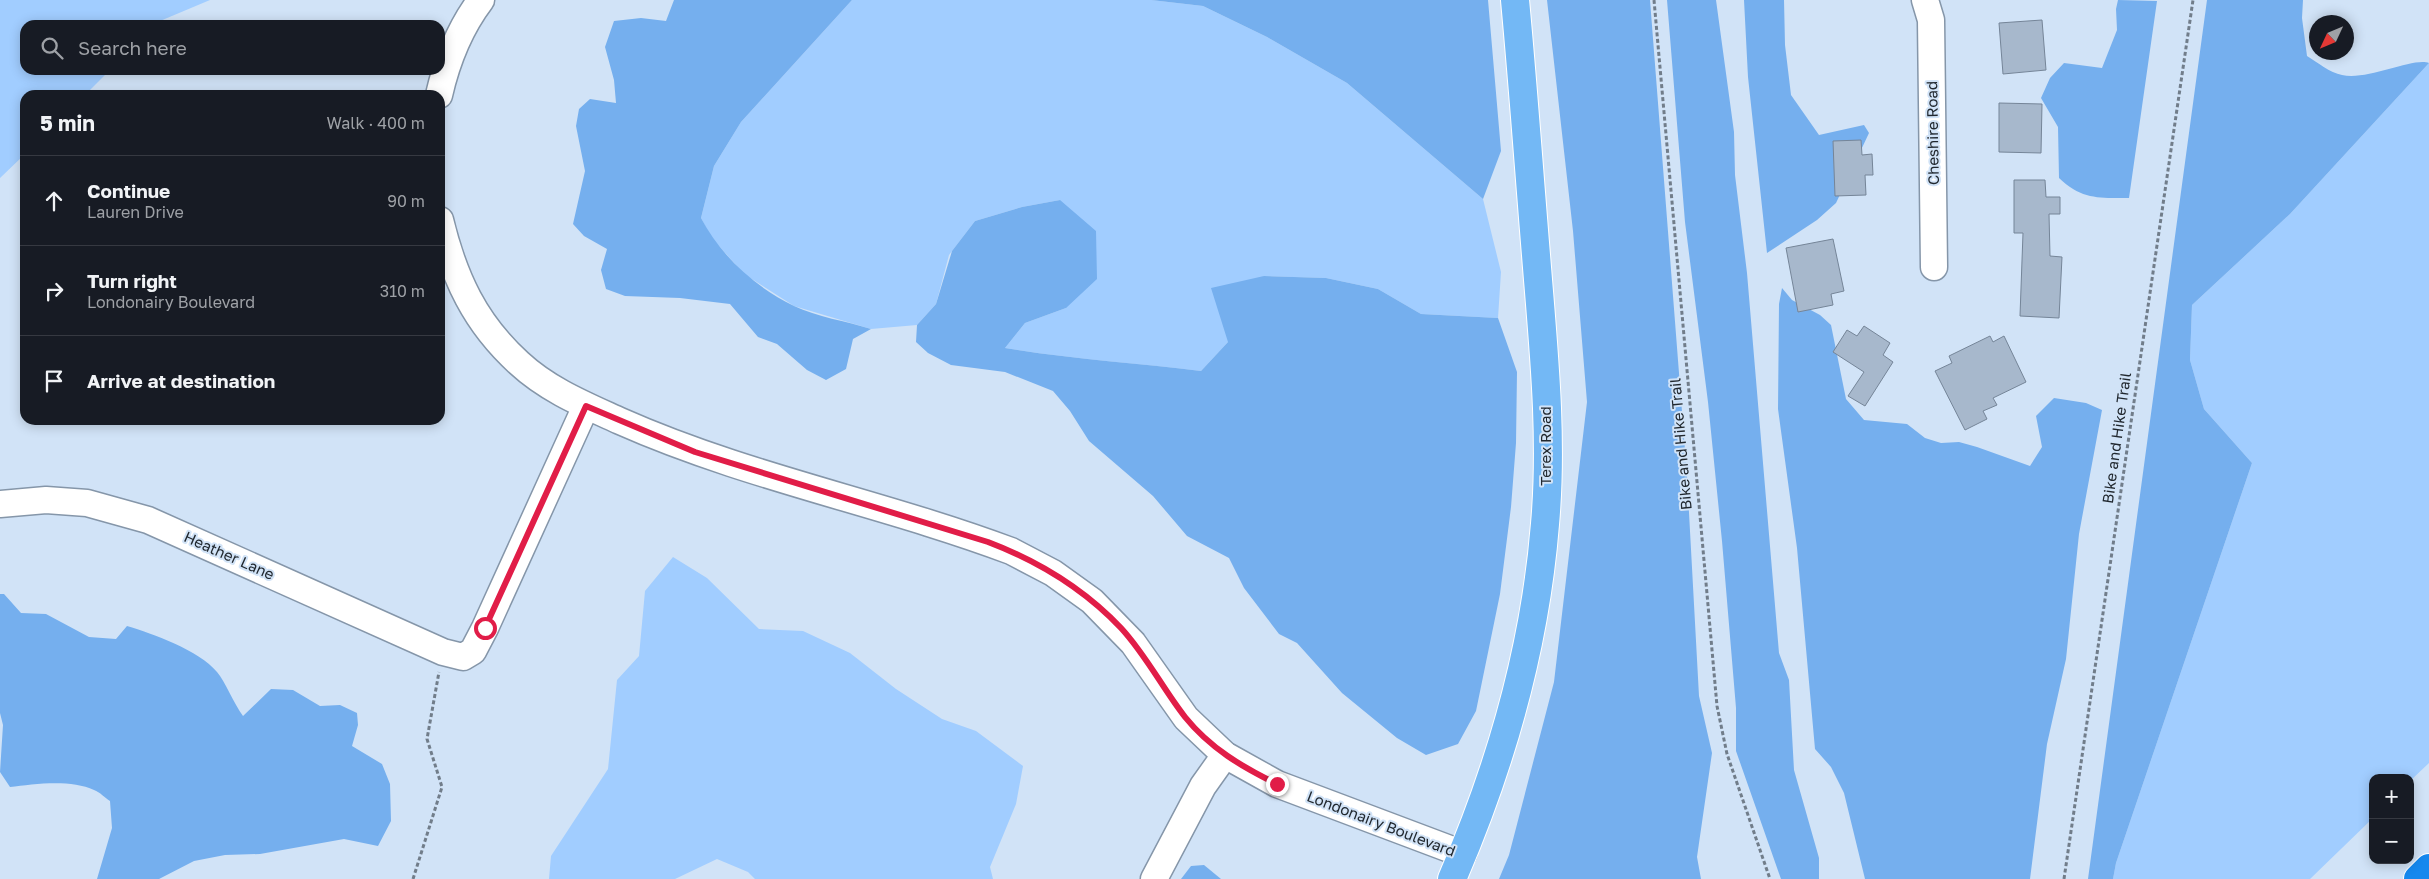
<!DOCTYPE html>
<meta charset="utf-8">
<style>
body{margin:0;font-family:"Golos Text",sans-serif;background:#20242c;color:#f1f3f6}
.controls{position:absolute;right:15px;bottom:15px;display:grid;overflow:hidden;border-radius:10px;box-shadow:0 2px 12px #0003}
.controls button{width:45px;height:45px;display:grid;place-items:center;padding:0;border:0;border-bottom:1px solid #363941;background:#171b24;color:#f1f3f6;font:25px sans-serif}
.compass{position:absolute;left:2309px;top:15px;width:45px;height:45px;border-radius:50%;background:#171b24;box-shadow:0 2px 12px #0003;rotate:226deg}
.stop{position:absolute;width:15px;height:15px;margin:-11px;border:4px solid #e11d48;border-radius:50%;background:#fff}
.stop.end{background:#e11d48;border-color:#fff;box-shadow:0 1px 5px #0008}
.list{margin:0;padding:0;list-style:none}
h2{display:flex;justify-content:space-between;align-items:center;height:65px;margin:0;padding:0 20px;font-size:21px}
h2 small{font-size:16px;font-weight:400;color:#9ea1a6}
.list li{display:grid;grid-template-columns:32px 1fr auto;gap:15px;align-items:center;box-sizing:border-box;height:90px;padding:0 20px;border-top:1px solid #363941}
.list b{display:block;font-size:19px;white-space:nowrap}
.list p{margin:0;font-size:16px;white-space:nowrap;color:#9ea1a6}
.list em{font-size:16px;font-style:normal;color:#9ea1a6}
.icon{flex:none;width:28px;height:28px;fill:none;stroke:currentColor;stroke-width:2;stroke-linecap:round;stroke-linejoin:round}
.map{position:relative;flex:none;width:2429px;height:879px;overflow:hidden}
.search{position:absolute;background:#171b24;box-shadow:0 2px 12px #0003;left:20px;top:20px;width:425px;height:55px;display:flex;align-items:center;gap:12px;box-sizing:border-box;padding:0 18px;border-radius:15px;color:#9ea1a6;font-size:19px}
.panel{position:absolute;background:#171b24;box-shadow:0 2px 12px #0003;left:20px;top:90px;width:425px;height:335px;border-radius:15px}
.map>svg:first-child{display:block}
.green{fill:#a1cdff}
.forest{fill:#75afee}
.building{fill:#a7b8cc;stroke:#758598}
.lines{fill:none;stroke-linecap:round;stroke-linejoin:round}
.minor-casing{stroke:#8596a9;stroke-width:29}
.major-casing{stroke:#fff;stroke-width:30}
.highway-casing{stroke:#fff;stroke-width:30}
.path{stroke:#717d8a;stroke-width:3;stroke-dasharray:4 2.5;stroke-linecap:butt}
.minor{stroke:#fff;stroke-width:26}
.major{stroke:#73b8f5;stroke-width:28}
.highway{stroke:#1588ee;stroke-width:28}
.route{stroke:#e11d48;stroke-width:6}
.labels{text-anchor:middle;stroke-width:4;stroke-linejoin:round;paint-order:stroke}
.street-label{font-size:15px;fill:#21282f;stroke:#d1e3f7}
</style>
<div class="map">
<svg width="2429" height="879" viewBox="0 0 2429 879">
<rect width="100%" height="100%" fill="#d1e3f7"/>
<g class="green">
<polygon points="0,0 210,0 160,21 156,25 25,25 25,70 110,70 85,95 25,95 25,154 0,178"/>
<path d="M852 0H1151L1203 6 1267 37 1347 83 1483 199 1501 272 1498 318 1421 314 1378 289 1326 278 1264 276 1228 342 1201 371C1135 363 1070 359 1005 348L1025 323 1066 308 1060 200 1022 207 975 221 949 255 936 304 917 325 871 329 794 306 744 274 711 237 701 218 714 166 741 122Z"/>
<polygon points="2429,63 2429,763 2410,781 2410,778 2373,778 2373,818 2310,879 2113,879 2116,863 2252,463 2204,409 2190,360 2192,305 2290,214"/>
<polygon points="673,557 707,578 759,629 803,631 850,653 896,689 942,719 976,731 1023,766 1016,804 990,867 993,879 755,879 748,872 717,859 675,879 549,879 551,856 608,769 617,680 639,656 645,591"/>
</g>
<g class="forest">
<path d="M674 0H852L741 122 714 166 701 218C721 256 755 287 794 306 817 317 846 321 871 329L853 339 846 369 826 380 807 370 777 344 758 337 730 304 680 298 625 296 606 289 601 270 607 249 584 236 573 224 585 171 576 126 579 109 590 99 616 103 614 80 605 47 614 21 641 18 666 21Z"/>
<polygon points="1151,0 1488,0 1501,151 1483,199 1347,83 1267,37 1203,6"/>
<polygon points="1547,0 1650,0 1687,476 1699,696 1712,753 1697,857 1701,879 1499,879 1509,855 1554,682 1587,402 1573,231"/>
<polygon points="1667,0 1716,0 1734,132 1735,175 1747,273 1779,653 1789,680 1794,770 1819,858 1819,879 1781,879 1736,751 1736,708 1722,541 1708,402 1685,222"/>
<polygon points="1744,0 1784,0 1785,45 1791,95 1819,135 1864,125 1869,133 1836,203 1817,220 1767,253 1748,77"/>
<path d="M2118 0 2157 1 2129 198C2100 198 2082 200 2059 178L2058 127 2041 98 2050 78 2064 63 2102 68 2117 30 2116 9Z"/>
<path d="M2207 0H2303L2302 18 2307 56C2317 62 2330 73 2342 75 2367 81 2413 57 2429 63L2290 214 2192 305 2190 360 2204 409 2252 463 2116 863 2113 879H2088Z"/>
<path d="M1060 200 1096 231 1097 279 1066 308 1025 323 1005 348C1070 359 1136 363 1201 371L1228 342 1211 288 1264 276 1326 278 1378 289 1421 314 1498 318 1517 372 1516 443 1511 507 1500 594 1476 711 1458 744 1426 755 1397 738 1342 693 1297 643 1279 634 1244 588 1229 558 1187 536 1153 496 1089 441 1070 411 1053 391 1005 372 951 365 928 353 916 342 917 325 936 304 952 251 975 221 1022 207Z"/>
<polygon points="1782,288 1792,300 1820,315 1831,325 1846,399 1864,420 1907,424 1925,438 1941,443 1959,442 1977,447 2030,466 2042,447 2036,416 2054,398 2086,403 2102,410 2079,534 2066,659 2047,744 2030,879 1865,879 1844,793 1831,767 1815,749 1797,548 1778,409 1779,304"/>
<path d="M0 594H4L21 613 46 614 89 637 116 639 127 626C153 634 199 650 217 672 225 681 234 704 243 716L271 689 293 690 320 706 340 705 357 713 358 725 352 746 382 764 390 784 391 821 378 846 344 839 260 854 225 855 194 861 159 879H97L112 828 110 801C105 798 100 792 94 790 71 779 34 784 10 787L0 772 3 725 0 713Z"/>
<polygon points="1204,865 1221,879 1181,879 1191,866"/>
</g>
<g class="building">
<polygon points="2042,20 2046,70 2003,74 1999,23"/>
<polygon points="1999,103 2042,104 2041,153 1999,152"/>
<polygon points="1861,140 1862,155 1872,154 1873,175 1865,175 1866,195 1835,196 1833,141"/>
<polygon points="2014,180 2045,180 2046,197 2060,197 2060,214 2049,214 2050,256 2062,257 2059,318 2020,316 2023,233 2014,233"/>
<polygon points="1833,239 1844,291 1831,294 1833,305 1798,312 1786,248"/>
<polygon points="1864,326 1890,343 1883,355 1893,362 1865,406 1848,396 1864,372 1833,352 1847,330 1857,336"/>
<polygon points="1990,336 1993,342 2004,336 2026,382 1993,398 1997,405 1983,411 1987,419 1965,430 1935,371 1952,363 1949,356"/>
</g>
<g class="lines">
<g class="minor-casing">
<g id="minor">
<polyline points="1925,0 1931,20 1934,267"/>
<path d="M439 95C447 60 459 29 481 0"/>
<path d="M440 220C454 278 475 323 519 363 548 390 585 405 620 421 746 477 883 503 1011 551L1053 573 1092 601 1133 643 1186 718 1225 755 1277 784 1463 854"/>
<polyline points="0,504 46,500 87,503 148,520 443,652 463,657 473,651 485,628 586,406"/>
<polyline points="1154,879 1203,786 1225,755"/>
</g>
</g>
<g class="major-casing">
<path id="major" d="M1452 879C1501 766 1535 648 1545 524 1553 435 1543 344 1536 255 1529 170 1523 85 1515 0"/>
</g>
<g class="highway-casing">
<polyline id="highway" points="2418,879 2429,868"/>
</g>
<g class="path">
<polyline points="1654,0 1717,706 1727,754 1770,879"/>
<polyline points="413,879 442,787 427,739 439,672"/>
<polyline points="2064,879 2193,0"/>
</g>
<use href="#minor" class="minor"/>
<use href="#major" class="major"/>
<use href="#highway" class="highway"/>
</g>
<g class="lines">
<path class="route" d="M485 628 586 406 695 452 988 542C1038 561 1084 589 1121 628 1146 655 1163 689 1185 717 1210 748 1242 767 1277 784"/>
</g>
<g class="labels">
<g class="street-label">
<text transform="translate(1933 133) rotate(-91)" y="5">Cheshire Road</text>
<text transform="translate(2117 438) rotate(-82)" y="5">Bike and Hike Trail</text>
<text transform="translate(1681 444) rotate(-95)" y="5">Bike and Hike Trail</text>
<text transform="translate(1546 446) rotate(-90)" y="5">Terex Road</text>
<text transform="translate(229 556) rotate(24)" y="5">Heather Lane</text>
<text transform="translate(1381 824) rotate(21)" y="5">Londonairy Boulevard</text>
</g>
</g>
</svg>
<div class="controls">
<button>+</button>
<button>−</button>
</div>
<svg class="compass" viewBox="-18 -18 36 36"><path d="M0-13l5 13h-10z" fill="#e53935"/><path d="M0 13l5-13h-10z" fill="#9ea1a6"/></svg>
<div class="stop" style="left:485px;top:628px"></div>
<div class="stop end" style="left:1277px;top:784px"></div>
<div class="search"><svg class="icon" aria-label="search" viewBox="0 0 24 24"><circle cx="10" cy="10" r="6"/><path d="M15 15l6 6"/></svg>Search here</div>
<section class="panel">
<h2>5 min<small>Walk · 400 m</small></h2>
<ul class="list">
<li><svg class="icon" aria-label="ahead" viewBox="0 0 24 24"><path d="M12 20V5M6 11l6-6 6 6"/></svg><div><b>Continue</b><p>Lauren Drive</p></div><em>90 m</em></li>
<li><svg class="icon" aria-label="right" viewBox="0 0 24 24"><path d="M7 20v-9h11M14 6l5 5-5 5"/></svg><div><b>Turn right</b><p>Londonairy Boulevard</p></div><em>310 m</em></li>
<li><svg class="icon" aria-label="arrive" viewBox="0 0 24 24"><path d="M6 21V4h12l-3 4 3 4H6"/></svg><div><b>Arrive at destination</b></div></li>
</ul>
</section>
</div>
